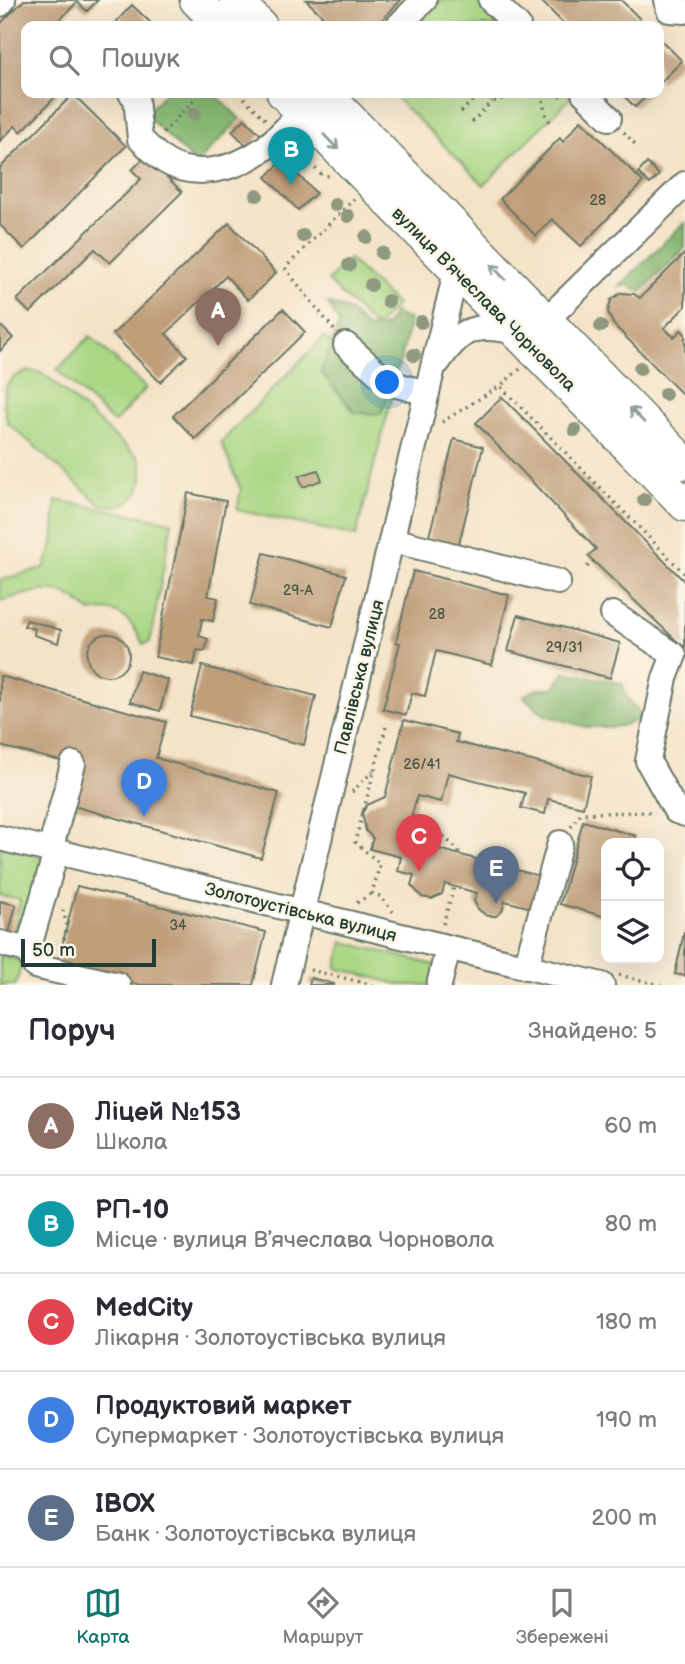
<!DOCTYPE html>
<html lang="uk">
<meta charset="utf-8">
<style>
body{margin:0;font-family:"Balsamiq Sans",sans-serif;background:#f2f2f3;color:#2b2b33}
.controls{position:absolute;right:21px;bottom:21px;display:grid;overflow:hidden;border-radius:14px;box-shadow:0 7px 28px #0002}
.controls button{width:63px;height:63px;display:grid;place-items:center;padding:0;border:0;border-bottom:2px solid #e1e1e2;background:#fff;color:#2b2b33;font:35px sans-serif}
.scale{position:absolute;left:21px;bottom:18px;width:135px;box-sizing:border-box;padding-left:7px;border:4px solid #1f3d34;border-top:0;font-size:19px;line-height:24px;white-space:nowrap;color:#1f3d34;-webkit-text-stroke:5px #fcf5e5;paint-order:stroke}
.you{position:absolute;left:388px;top:383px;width:24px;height:24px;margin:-18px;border:5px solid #fff;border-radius:50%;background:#1a73e8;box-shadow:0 0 0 10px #1a73e833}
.badge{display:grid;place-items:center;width:46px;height:46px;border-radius:50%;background:#0f766e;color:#fff;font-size:23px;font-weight:700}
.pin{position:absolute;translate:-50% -58px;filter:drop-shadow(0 2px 4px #0008)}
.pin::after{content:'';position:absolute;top:37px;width:24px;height:21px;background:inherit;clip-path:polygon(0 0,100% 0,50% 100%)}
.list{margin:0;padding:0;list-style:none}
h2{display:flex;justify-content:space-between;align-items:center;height:91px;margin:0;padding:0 28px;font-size:30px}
h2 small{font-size:23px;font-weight:400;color:#7c7c81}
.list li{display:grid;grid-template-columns:46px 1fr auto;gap:21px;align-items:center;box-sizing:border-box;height:98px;padding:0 28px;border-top:2px solid #e1e1e2}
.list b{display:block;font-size:26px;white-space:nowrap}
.list p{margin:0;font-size:23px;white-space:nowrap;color:#7c7c81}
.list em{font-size:23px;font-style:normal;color:#7c7c81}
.icon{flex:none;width:38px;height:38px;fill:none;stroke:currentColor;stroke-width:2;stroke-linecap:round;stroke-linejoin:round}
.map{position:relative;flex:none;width:685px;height:985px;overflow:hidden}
.search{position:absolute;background:#fff;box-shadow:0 7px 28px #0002;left:21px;right:21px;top:21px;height:77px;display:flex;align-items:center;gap:18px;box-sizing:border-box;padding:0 24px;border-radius:14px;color:#7c7c81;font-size:26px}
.sheet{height:581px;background:#fff}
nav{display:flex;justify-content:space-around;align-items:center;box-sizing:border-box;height:98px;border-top:2px solid #e1e1e2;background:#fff;font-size:19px;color:#7c7c81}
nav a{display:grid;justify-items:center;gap:4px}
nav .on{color:#0f766e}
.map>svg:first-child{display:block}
.green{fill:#a9d784;stroke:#648a5c;stroke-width:2}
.forest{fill:#86b872;stroke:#527a53;stroke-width:2}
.building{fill:#bf9e7a}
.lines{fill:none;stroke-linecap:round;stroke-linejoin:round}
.minor-casing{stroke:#6a7767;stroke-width:28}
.major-casing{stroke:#6a7767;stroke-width:35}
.path{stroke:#6a7767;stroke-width:3.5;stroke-dasharray:2 5;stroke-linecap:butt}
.minor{stroke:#fff;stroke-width:24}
.major{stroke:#fff;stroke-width:32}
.tree{fill:#8e997f}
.oneway{stroke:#8f9e9a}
.labels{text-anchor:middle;stroke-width:5;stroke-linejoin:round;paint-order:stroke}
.number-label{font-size:14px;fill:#475546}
.street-label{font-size:18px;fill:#1f3d34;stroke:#fcf5e5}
</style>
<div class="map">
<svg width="685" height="985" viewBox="0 0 685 985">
<rect width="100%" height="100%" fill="#fcf5e5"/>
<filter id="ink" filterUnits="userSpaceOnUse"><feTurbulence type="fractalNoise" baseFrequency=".0143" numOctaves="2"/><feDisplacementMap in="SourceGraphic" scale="14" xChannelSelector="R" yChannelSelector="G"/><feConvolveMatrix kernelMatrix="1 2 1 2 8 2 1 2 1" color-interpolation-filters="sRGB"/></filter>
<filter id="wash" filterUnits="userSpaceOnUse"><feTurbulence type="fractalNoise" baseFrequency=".00686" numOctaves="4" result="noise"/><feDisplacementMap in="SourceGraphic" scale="28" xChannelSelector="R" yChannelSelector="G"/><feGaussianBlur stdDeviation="1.57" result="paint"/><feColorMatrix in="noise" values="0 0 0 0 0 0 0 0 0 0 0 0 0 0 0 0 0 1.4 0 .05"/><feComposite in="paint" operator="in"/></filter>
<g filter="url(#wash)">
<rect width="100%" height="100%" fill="#f4e3c7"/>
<g class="green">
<polygon points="436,0 478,0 504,26 410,26"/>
<polygon points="391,93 571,93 573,95 484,185"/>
<polygon points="349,259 397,305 375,327 328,281"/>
<polygon points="90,336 146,388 114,423 57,370"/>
<polygon points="324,337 378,388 393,392 356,536 237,510 241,490 221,442"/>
<path d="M29 371 39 372 49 378 140 459C148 488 132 513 100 504L8 423C0 398 1 378 29 371Z"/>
<path d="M56 500 172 522 150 642 143 644C132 620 118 605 90 612 58 579 40 591 0 601V580L44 568 53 544Z"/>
<polygon points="0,847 46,858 24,942 12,939 20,900 0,896"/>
<polygon points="343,942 439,966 434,985 402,985 336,968"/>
<polygon points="0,955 22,961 16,985 0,985"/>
</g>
<g class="forest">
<polygon points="165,93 214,93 240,119 196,164 145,114"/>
<polygon points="685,222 685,248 641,292 628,285 619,287"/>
<polygon points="328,303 348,310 368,329 386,326 394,313 410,320 401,359 381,414 355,413 321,372 339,323"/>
<polygon points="565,672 622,683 627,698 643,717 628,724 614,727 586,727 545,715 523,696 537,689 554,688"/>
</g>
<g id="blocks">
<g class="building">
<polygon points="24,0 98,0 87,11 77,2 54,26 26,26 26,93 59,93 21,132 15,126 0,141 0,24"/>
<polygon points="306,0 401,0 376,26 333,26"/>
<polygon points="540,0 621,0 647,26 566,26"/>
<polygon points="132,5 154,26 112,26"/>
<polygon points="659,38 682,61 659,84"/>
<polygon points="621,93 650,93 635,107"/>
<polygon points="73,94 126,146 24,249 0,225 0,168"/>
<polygon points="245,119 261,135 249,148 232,131"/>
<polygon points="581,120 643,182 581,246 552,219 536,236 500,199 560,138 563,142"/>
<polygon points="146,156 182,192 110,263 95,249 30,313 17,300 141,179 132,170"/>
<polygon points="283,160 316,193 298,210 266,177"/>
<polygon points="647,163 659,175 650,184 638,173"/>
<polygon points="229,223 276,273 248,300 226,276 166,334 187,356 160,382 113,334"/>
<polygon points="685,253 685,307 664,328 674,337 681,330 685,334 685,397 613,324 608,312 611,300 621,293 634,294 640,298"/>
<polygon points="283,309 305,332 195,439 173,416"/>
<polygon points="0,325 13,338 0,351"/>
<polygon points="502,397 685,582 685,649 588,556 596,549 476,423"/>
<polygon points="454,439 483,447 457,551 427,544"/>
<polygon points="318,470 322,480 303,487 299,476"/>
<polygon points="188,493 226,501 208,596 218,598 213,621 202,619 199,636 208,639 205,651 197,650 194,665 155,657"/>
<polygon points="264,553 346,575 332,627 250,605"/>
<polygon points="413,571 509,595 492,665 436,651 425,696 412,693 406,715 383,709 400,643 396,642"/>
<polygon points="518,615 620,643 610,678 508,651"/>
<polygon points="27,620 61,630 58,643 34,635 35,629 24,626"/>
<circle cx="108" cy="655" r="21"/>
<polygon points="202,666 316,696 304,745 190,716"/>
<polygon points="139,671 168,680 160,711 130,702"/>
<polygon points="0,676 166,722 156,758 279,793 261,858 66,804 77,765 0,746"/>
<polygon points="404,720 458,734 456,742 591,776 583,807 548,799 545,814 521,808 525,793 448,773 441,802 417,796 405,840 543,877 535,909 505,901 502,911 496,916 487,916 478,909 474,901 477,893 445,884 442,894 432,899 422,897 411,885 414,875 398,871 401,857 370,849 373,838 366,831 362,813 367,805 385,797"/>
<polygon points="583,821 636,836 634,843 606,843 606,917 560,904"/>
<polygon points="77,886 266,932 253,985 140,985 57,966"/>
<polygon points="0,901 16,905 8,937 0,935"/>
<polygon points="684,932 685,932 685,976 675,974"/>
<polygon points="311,978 334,984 334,985 309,985"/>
</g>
</g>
</g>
<g filter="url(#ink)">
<use href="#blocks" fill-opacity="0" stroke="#6a7767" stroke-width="2"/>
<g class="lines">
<g class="minor-casing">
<g id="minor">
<polyline points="491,0 518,26"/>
<polyline points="667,0 669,10 685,11"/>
<polyline points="0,4 3,0"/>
<polyline points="398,26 424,0"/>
<path d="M131 93 136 98 140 139C148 146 156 155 165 161 195 180 235 169 262 150 276 140 289 125 302 112"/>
<polyline points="584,93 609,118"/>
<polyline points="545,321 685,184"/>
<polyline points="346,345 389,383 427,393"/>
<path d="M438 362C462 327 475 323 517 332"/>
<polyline points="392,540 558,582"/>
<polyline points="613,614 674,655 665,678 648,761 676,811 685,814"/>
<polyline points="0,838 602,985"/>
<polyline points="50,851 73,764"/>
<polyline points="0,943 28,950 56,852"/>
<polyline points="28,950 35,966 118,985"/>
<polyline points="526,967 560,843"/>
<polyline points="284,985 456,272"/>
<polyline points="439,985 448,948"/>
</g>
</g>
<g class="major-casing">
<g id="major">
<polyline points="196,0 221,26"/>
<polyline points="236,0 261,26"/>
<polyline points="283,93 685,505"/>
<polyline points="325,93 685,463"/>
</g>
</g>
<g class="path">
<polyline points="480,26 481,18"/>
<polyline points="239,93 267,121"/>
<polyline points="483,93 492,101 499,101 510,93"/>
<polyline points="538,93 563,96"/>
<polyline points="542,93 545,113 551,124"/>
<polyline points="461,112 480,93"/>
<polyline points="472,122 492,101"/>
<polyline points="624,132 634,143 637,140"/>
<polyline points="163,133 197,97"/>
<polyline points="295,149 322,175 329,176"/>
<polyline points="334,330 285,268 355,198"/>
<polyline points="520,369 500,386 685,574"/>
<polyline points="442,422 500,386"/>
<polyline points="587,567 593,561"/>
<polyline points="386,727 355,842 380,864 372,893 380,896 393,912"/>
<polyline points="352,792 374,770"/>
<polyline points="429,821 462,855"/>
<polyline points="571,827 581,813 655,812"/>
<polyline points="357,903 372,893"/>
<polyline points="443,924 454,887"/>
<polyline points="61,953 67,926 62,906"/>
<polyline points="310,970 374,985"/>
<polyline points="619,975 661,985"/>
</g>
<use href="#minor" class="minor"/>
<use href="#major" class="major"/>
</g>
<g class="tree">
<circle cx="194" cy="114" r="7"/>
<circle cx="257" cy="195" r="7"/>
<circle cx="335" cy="205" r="7"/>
<circle cx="348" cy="216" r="7"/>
<circle cx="303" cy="236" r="7"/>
<circle cx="366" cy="237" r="7"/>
<circle cx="382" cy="253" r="7"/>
<circle cx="349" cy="265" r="7"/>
<circle cx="371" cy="285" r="7"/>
<circle cx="388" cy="301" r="7"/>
<circle cx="421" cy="322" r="7"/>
<circle cx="601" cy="326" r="7"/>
<circle cx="414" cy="355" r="7"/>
<circle cx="640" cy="368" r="7"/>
<circle cx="665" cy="394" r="7"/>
<circle cx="575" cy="430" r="7"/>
<circle cx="644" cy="500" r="7"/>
</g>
<defs><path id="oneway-shaft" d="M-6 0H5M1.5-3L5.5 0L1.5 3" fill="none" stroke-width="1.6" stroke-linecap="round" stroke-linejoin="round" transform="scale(1.75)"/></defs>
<g class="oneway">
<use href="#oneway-shaft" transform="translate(331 142) rotate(46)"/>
<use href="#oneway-shaft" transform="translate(498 272) rotate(-134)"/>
<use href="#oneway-shaft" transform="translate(637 415) rotate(-134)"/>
</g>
</g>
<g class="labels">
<g class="number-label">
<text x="598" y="205">28</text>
<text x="298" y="595">29-А</text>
<text x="437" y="619">28</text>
<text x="564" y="652">29/31</text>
<text x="422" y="769">26/41</text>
<text x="178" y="930">34</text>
</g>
<g class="street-label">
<text transform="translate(484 299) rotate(45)" y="6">вулиця Вʼячеслава Чорновола</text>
<text transform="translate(359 677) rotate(-76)" y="6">Павлівська вулиця</text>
<text transform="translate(301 912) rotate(14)" y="6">Золотоустівська вулиця</text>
</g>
</g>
</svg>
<div class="controls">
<button><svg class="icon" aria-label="locate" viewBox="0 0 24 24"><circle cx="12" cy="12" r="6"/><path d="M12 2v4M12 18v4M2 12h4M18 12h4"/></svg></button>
<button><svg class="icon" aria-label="layers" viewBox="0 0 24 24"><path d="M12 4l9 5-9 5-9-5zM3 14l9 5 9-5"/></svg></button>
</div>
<div class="scale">50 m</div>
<div class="you"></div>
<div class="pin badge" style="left:218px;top:346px;background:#8d6e63">A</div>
<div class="pin badge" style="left:291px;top:185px;background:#0f9aa8">B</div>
<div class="pin badge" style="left:419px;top:872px;background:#e0444e">C</div>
<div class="pin badge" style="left:144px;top:817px;background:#3f7fe0">D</div>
<div class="pin badge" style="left:496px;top:904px;background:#5c6f8a">E</div>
<div class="search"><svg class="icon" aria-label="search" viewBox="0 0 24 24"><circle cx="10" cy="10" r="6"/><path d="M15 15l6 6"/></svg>Пошук</div>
</div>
<section class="sheet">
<h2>Поруч<small>Знайдено: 5</small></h2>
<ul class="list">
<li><span class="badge" style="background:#8d6e63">A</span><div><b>Ліцей №153</b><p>Школа</p></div><em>60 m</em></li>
<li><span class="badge" style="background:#0f9aa8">B</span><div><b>РП-10</b><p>Місце · вулиця Вʼячеслава Чорновола</p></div><em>80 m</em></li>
<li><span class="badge" style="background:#e0444e">C</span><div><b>MedCity</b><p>Лікарня · Золотоустівська вулиця</p></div><em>180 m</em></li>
<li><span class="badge" style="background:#3f7fe0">D</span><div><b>Продуктовий маркет</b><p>Супермаркет · Золотоустівська вулиця</p></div><em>190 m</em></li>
<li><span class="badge" style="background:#5c6f8a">E</span><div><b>IBOX</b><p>Банк · Золотоустівська вулиця</p></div><em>200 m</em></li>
</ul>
</section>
<nav>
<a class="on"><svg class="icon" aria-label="map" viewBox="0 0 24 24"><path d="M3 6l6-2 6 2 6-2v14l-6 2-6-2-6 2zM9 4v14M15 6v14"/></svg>Карта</a>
<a><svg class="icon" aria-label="directions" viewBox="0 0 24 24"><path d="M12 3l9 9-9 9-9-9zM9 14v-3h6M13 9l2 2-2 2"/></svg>Маршрут</a>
<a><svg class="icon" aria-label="saved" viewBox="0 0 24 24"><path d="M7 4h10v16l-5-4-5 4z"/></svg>Збережені</a>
</nav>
